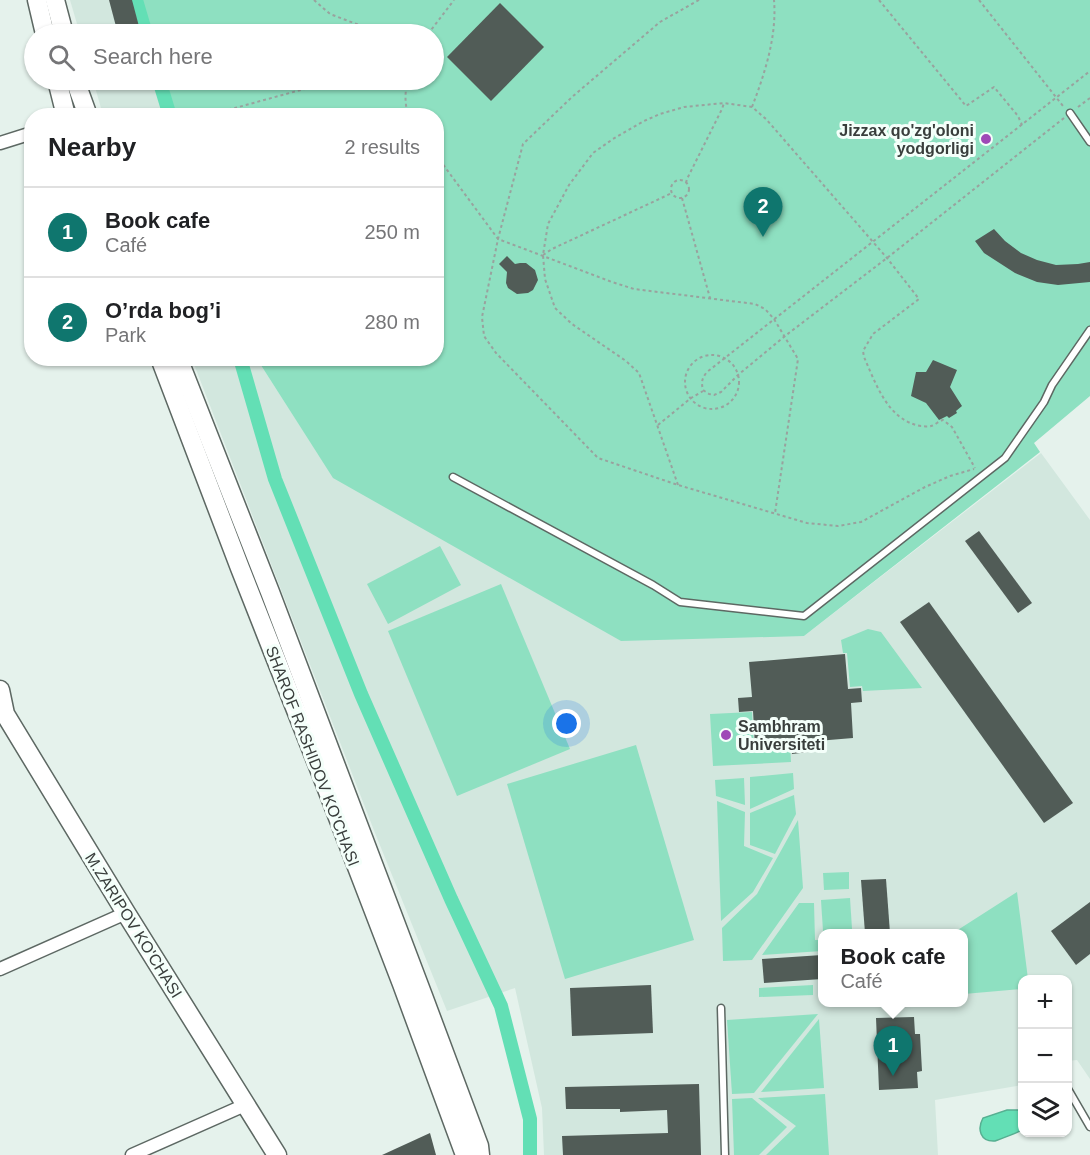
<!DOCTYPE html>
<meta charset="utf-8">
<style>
body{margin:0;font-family:Arial,sans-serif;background:#f2f2f2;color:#202124}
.controls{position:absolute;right:18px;bottom:18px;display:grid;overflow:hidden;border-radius:12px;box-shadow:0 2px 4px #0004}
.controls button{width:54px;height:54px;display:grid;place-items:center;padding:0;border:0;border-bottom:2px solid #e0e0e0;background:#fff;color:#202124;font:30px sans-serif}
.you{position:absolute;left:567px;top:724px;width:21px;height:21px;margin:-15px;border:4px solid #fff;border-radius:50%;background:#1a73e8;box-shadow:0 0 0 9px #1a73e833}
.badge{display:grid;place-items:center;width:39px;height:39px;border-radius:50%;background:#0f766e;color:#fff;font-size:20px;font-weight:700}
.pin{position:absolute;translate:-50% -50px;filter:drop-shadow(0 2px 3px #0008)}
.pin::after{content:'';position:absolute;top:32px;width:21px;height:18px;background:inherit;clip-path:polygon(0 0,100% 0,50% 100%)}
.popup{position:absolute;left:818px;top:929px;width:150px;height:78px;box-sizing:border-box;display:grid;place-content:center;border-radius:12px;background:#fff;filter:drop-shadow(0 2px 4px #0005);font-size:20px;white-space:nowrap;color:#757577}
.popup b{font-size:22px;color:#202124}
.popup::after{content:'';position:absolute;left:50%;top:100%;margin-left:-12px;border:12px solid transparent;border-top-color:#fff}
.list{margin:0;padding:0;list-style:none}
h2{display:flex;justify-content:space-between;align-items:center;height:78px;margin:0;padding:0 24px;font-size:26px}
h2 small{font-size:20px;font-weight:400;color:#757577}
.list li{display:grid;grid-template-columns:39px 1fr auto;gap:18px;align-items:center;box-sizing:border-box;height:90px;padding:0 24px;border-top:2px solid #e0e0e0}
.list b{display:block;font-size:22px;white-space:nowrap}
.list p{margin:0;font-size:20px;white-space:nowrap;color:#757577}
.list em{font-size:20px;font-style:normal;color:#757577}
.icon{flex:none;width:33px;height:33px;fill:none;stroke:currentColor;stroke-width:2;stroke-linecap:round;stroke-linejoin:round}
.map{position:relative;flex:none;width:1090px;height:1155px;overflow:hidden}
.search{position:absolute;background:#fff;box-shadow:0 2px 4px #0004;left:24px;top:24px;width:420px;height:66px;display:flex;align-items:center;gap:15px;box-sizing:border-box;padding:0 21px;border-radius:33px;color:#757577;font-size:22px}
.panel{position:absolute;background:#fff;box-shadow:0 2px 4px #0004;left:24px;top:108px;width:420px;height:258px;border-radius:24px}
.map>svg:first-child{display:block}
.built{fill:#d2e7de;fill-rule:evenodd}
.green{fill:#8ee0c1}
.water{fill:#63dfb5;stroke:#56af91;stroke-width:1.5}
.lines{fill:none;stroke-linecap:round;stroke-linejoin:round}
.canal{stroke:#63dfb5;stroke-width:14}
.building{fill:#515c57}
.lane-casing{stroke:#5d6863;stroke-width:9}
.street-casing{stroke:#5d6863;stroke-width:15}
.secondary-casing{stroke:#5d6863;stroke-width:21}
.path{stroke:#99a29e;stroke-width:2;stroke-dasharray:3 3;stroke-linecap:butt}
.lane{stroke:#fff;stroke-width:6}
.street{stroke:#fff;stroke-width:12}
.secondary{stroke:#fff;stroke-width:18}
.poi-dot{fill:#9f49b7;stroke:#f4fffa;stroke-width:2}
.labels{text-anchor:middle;stroke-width:6;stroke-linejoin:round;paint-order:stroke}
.poi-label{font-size:16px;font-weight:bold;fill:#393e3c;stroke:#f4fffa;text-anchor:end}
.street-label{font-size:16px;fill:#393e3c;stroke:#f4fffa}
</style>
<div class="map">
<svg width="1090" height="1155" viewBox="0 0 1090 1155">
<rect width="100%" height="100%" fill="#e5f2ec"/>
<g class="built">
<polygon points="70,0 139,0 149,34 80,34"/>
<polygon points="93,80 162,80 173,115 103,115"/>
<path d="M192 359H257L318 454 804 636 1041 453 1090 520V1079L1077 1060 1068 1061V980H1022V1085L935 1100 938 1155H544L542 1108 515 988 447 1011 375 833ZM822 934H964V1002H822Z"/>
</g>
<g class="green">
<polygon points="139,0 1090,0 1090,396 1034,443 1040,452 804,636 621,641 333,478 257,359 436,358 436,116 174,115 162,80 434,80 434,34 149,34"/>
<polygon points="440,546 461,585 388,624 367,584"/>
<polygon points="501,584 570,749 457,796 388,631"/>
<polygon points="868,629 881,632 922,688 863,691 862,686 850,687 847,653 843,653 841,640"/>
<polygon points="752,712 754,747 790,745 791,762 713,766 710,714"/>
<polygon points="636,745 694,940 565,979 507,784"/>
<polygon points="793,773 794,789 750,809 750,777"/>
<polygon points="744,778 745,805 716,796 715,780"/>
<polygon points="794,795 796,814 775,854 750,845 750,813"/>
<polygon points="717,801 745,812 744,846 773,858 753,892 721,921"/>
<polygon points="798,820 803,888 752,960 723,961 722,928 757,894"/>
<polygon points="849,872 849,889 824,890 823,873"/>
<polygon points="1017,892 1028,979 1022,980 1022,989 964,994 964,934 953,933"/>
<polygon points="850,898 852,929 823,931 821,900"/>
<polygon points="799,903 814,903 815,940 822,940 822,951 762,955"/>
<polygon points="813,985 813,995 759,997 759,988"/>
<polygon points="818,1014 754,1093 732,1094 727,1020"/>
<polygon points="819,1019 824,1088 761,1092"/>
<polygon points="825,1094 829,1155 766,1155 796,1126 758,1098"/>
<polygon points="752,1098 787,1127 759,1155 734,1155 732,1099"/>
</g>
<path class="water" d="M1007 1110H1018L1022 1114V1130C1019 1132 998 1140 995 1141 980 1142 977 1129 983 1118Z"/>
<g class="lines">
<g class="canal">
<polyline points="136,0 146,34"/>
<polyline points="159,80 170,116"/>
<polyline points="240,358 275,479 361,694 451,899 501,1006 530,1119 530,1155"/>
</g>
</g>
<g class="building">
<polygon points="109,0 132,0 141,34 118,34"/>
<polygon points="500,3 544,47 491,101 447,57"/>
<polygon points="994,229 1005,241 1021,253 1037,260 1056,265 1078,264 1090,262 1090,282 1058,285 1037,282 1015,273 984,253 975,241"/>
<polygon points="507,256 515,264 520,263 526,263 535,270 538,280 533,290 528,293 517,294 508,288 506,283 507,272 499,264"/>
<polygon points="933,360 957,370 950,387 962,406 956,411 957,413 949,418 947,416 939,420 926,403 911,396 916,372 926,372"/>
<polygon points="979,531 1032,603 1018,613 965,541"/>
<polygon points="929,602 1073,803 1044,823 900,622"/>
<polygon points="845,654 848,689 861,688 862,702 851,703 853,738 817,741 817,751 792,754 791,743 755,746 753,711 739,712 738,698 752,697 749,662"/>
<polygon points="886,879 890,933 865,933 861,880"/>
<polygon points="1090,902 1090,954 1076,965 1051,931"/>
<polygon points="822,955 822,979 764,983 762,959"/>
<polygon points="651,985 653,1033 572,1036 570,988"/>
<polygon points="914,1017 915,1034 920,1034 922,1071 917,1072 918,1088 879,1090 876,1018"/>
<polygon points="699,1084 701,1155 563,1155 562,1136 668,1133 667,1110 620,1112 620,1109 566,1109 565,1087"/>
<polygon points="430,1133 436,1155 382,1155"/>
</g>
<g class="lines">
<g class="lane-casing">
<g id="lane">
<polyline points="1070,113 1090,142"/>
<polyline points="453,477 653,585 680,602 804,616 1005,458 1044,402 1052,385 1090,330"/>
<polyline points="721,1008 725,1155"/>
<polyline points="1068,1089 1090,1127"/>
</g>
</g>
<g class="street-casing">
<g id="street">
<polyline points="0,143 32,133"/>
<polyline points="0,969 126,913"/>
<polyline points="132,1155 245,1105"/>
</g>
</g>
<g class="secondary-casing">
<g id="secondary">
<polyline points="37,0 45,34"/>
<polyline points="55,0 64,34"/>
<polyline points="57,80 66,116"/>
<polyline points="75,80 88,116"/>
<polyline points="160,358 240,568 322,776 402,984 465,1155"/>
<polyline points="178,358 270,592 423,996 479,1146 480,1155"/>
<polyline points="0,690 5,714 126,913 277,1155"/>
</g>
</g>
<g class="path">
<polyline points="314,0 330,14 359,25 428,33"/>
<polyline points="699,0 660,22 572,97 523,144 498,239 482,317 484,336 496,353 598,458 678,485 807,523 838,526 861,522 925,487 950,476 974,469"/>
<polyline points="879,0 966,106 994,87 1018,116 1022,125"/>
<polyline points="979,0 1063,106"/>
<polyline points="428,34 454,0"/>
<path d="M408 80C405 91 404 104 409 116"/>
<path d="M752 107C765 73 777 36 774 0"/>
<polyline points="1078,107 1090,98"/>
<polyline points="199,116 235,108 337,80"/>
<path d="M1064 118 887 258 785 336 738 375 721 392 714 395 709 394 703 390C701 382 702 378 707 372L1090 71"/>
<polyline points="436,155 498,239 612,282 634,289 755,304 765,309 774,319 798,359 775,513"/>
<circle cx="680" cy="189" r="9"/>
<polyline points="686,183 687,179 722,109 724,103"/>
<polyline points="682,198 710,298"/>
<polyline points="543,255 552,249 672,193"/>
<circle cx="712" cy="382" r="27"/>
<polyline points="658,425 691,398 703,391"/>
<path d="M678 485 639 373 626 361 572 324 555 308 545 279 543 255 548 224 569 185 593 153 613 139 644 121 660 114 684 107 724 103 752 107 766 119 887 258 919 299 873 334 863 351 864 357C876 384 888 421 921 426 924 426 928 427 931 426 935 425 939 421 943 420L952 427 975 468"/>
</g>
<use href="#lane" class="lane"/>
<use href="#street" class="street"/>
<use href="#secondary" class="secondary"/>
</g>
<g class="poi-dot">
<circle cx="986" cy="139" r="6"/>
<circle cx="726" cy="735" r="6"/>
</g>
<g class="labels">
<g class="poi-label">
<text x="974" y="136">Jizzax qo'zg'oloni<tspan x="974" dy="18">yodgorligi</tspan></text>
<text x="738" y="732" text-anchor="start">Sambhram<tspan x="738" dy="18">Universiteti</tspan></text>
</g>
<g class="street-label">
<text transform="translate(313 756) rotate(69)" y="6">SHAROF RASHIDOV KO'CHASI</text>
<text transform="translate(134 925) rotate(58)" y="6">M.ZARIPOV KO'CHASI</text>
</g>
</g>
</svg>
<div class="controls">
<button>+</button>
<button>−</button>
<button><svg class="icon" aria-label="layers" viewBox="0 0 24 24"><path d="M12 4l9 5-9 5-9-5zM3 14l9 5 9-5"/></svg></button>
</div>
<div class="you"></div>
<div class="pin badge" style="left:893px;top:1076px">1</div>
<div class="popup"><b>Book cafe</b>Café</div>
<div class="pin badge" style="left:763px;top:237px">2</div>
<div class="search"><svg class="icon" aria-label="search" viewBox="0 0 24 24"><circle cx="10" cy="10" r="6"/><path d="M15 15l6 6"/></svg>Search here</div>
<section class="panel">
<h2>Nearby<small>2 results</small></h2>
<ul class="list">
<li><span class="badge">1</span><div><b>Book cafe</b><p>Café</p></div><em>250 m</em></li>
<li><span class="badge">2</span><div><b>O’rda bog’i</b><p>Park</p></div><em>280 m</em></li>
</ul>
</section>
</div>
